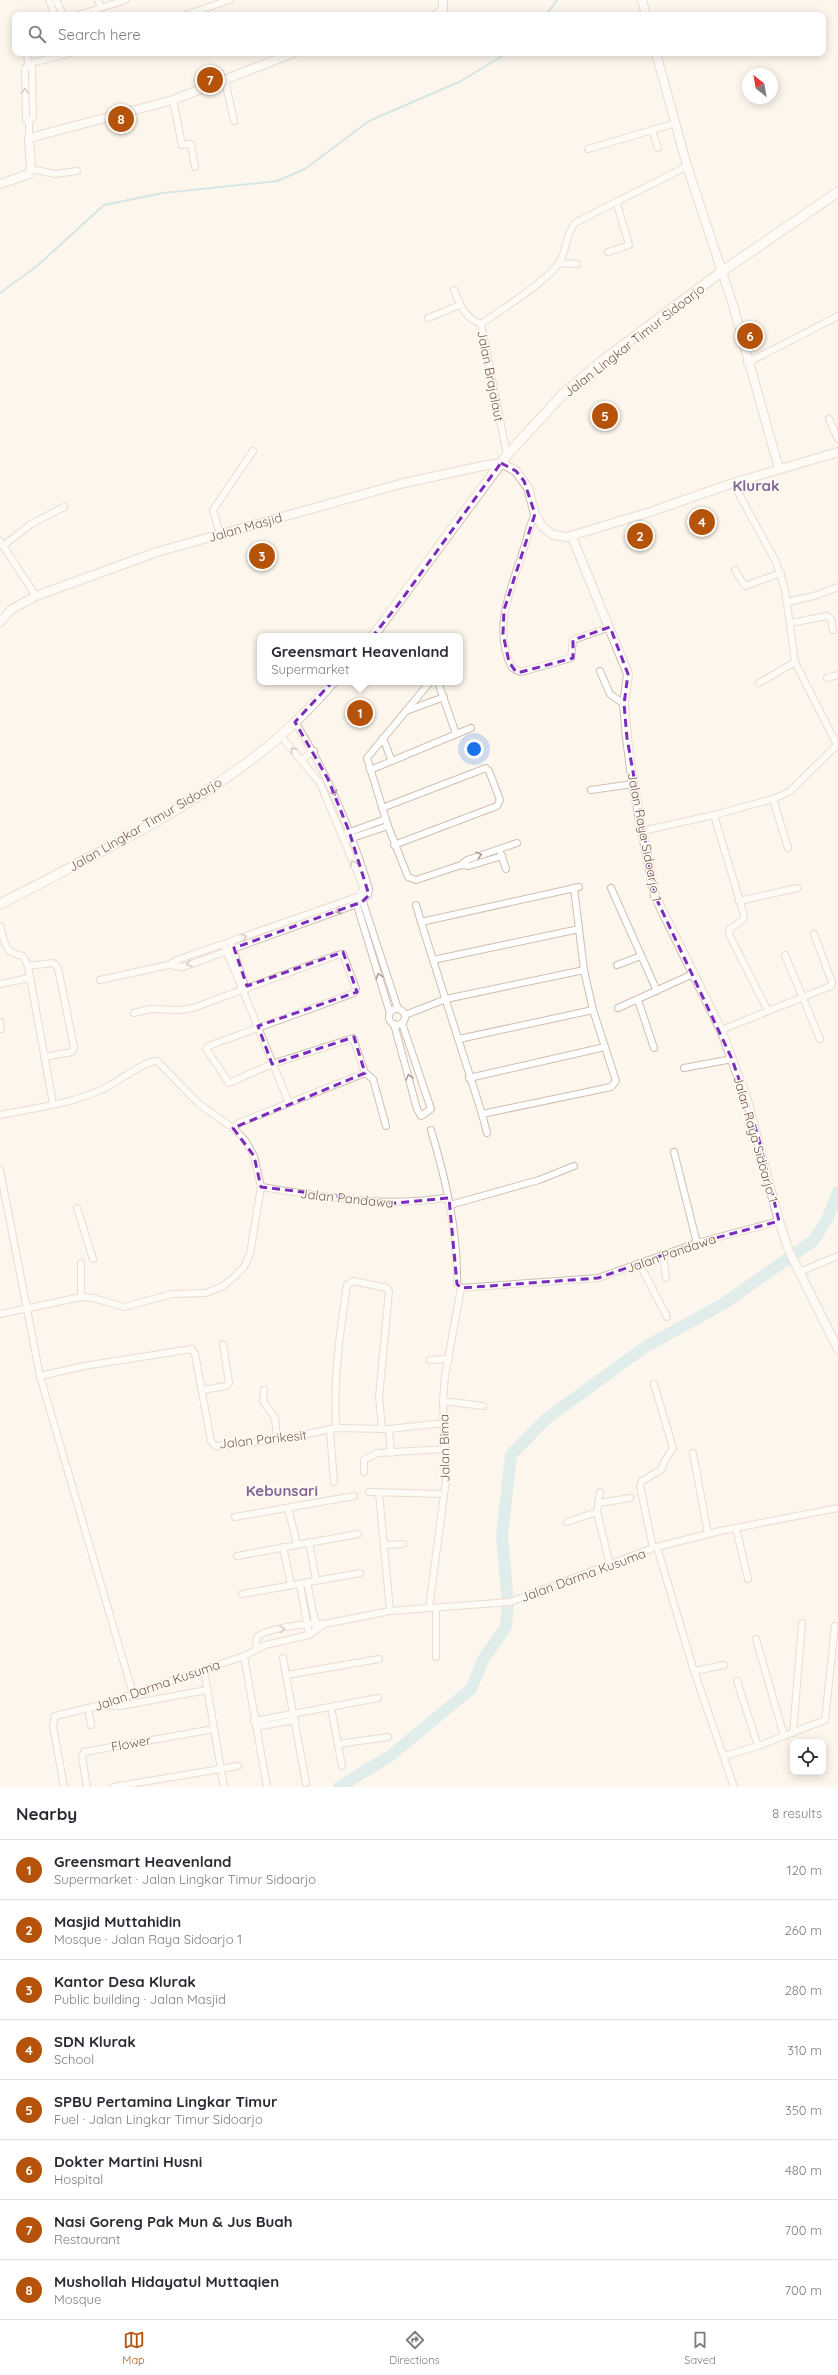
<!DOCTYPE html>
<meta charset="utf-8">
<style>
body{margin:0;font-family:Quicksand,sans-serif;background:#f7f7f7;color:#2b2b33}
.controls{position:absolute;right:12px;bottom:12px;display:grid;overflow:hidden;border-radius:8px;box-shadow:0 2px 10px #0003}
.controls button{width:36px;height:36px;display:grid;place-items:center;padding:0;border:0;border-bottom:1px solid #e1e1e2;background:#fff;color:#2b2b33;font:20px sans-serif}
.compass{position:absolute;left:742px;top:68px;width:36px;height:36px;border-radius:50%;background:#fff;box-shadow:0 2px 10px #0003;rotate:329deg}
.you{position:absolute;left:474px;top:749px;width:14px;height:14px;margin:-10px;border:3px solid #fff;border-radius:50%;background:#1a73e8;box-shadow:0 0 0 6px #1a73e833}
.badge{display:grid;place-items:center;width:26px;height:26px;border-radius:50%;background:#b45309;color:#fff;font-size:13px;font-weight:700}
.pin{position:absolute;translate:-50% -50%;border:2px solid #fff;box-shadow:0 1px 4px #0006}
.popup{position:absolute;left:257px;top:633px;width:206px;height:52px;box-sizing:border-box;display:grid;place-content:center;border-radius:8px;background:#fff;filter:drop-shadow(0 1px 3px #0005);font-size:13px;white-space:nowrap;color:#7c7c81}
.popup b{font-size:15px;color:#2b2b33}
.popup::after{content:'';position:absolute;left:50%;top:100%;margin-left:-8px;border:8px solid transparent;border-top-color:#fff}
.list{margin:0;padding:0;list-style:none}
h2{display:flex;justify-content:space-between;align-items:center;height:52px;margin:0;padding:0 16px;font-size:17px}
h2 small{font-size:13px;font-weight:400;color:#7c7c81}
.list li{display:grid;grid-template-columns:26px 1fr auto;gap:12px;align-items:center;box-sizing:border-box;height:60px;padding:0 16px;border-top:1px solid #e1e1e2}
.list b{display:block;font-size:15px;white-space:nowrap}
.list p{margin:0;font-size:13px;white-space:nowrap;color:#7c7c81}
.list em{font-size:13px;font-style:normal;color:#7c7c81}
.icon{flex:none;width:22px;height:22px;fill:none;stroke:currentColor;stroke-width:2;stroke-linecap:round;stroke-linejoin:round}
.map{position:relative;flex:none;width:838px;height:1787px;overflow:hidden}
.search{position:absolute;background:#fff;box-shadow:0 2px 10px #0003;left:12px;right:12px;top:12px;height:44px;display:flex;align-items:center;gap:10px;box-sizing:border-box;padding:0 14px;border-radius:8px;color:#7c7c81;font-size:15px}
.sheet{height:532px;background:#fff}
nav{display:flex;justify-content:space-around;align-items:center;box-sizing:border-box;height:56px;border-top:1px solid #e1e1e2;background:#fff;font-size:11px;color:#7c7c81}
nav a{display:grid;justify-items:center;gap:2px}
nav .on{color:#b45309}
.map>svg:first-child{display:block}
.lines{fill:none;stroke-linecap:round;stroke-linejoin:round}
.stream{stroke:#a5d3da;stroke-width:2}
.river{stroke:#bfe3e8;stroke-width:12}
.minor-casing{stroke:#d1beb0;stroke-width:8}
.tertiary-casing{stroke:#d1beb0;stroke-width:10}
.secondary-casing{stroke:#d6c0b0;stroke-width:11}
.minor{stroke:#fff;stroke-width:6}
.tertiary{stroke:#fff;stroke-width:8}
.secondary{stroke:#fff;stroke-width:9}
.oneway{stroke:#af9d94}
.marked{fill:none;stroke:#7b2cbf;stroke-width:3;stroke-dasharray:8 5;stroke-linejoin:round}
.labels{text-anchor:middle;stroke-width:3;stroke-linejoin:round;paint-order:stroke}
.street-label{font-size:13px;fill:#7a5c4d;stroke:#fffaf3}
.quarter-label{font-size:15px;font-weight:bold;fill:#846695;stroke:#fffaf3}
</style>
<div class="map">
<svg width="838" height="1787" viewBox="0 0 838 1787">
<rect width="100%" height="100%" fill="#fdf6ec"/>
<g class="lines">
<g class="stream">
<polyline points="546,15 557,0"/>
<polyline points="0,293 37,266 104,205 163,193 277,181 305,169 369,121 461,81 507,53"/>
</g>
<polyline class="river" points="339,1787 390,1756 471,1689 484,1658 506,1627 508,1603 502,1536 511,1455 546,1419 645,1347 723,1304 813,1241 828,1218 838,1192"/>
<g class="minor-casing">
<g id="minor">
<polyline points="49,0 55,15"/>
<polyline points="56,0 63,15"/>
<polyline points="101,8 125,0"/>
<polyline points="78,15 101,8 98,0"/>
<polyline points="185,15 230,0"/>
<polyline points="27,53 28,64 32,68 33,117 29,121"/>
<polyline points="28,64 25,69 26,119 29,121 29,138"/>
<polyline points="28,64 70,53"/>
<polyline points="225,80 234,121"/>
<polyline points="173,100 182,145 191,144 195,167"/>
<polyline points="652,130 658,148"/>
<polyline points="588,149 676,123"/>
<polyline points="31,169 55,174 77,171"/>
<polyline points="608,252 629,245 617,204"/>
<polyline points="559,263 577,264"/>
<path d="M454 290C460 305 465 318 481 324"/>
<polyline points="428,318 460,305"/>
<polyline points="747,363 838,316"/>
<polyline points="829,419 838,439"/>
<path d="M507 455 481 324C501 310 547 281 559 263 567 251 565 235 575 223L687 166"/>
<polyline points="733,483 776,562 785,589 795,662 838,747"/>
<path d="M535 514 530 526C520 573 488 621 512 668L521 672 571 658 573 640 610 627"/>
<polyline points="220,534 213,510 253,451"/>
<polyline points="0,541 36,596"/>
<polyline points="3,546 31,524 64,507"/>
<polyline points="735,570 745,586 781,573"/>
<polyline points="787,602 814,596 838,587"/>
<polyline points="790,623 827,616 831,619 833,630"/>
<polyline points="600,671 610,694 624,704"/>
<polyline points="827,678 838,675"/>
<polyline points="430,682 367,758 388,826 408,877 416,880 461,865 469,866 502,856"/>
<polyline points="438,682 456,734"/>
<polyline points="759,683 795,662"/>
<polyline points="406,711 444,697"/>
<polyline points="383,738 391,759"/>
<polyline points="302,759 314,751"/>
<polyline points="370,770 471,728"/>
<polyline points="591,790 633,784"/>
<polyline points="773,799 788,848"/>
<polyline points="382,808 486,768 489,771 500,800 497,806 394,845"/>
<polyline points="714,815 744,915 743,920 730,929 729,934 768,1011"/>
<polyline points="642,831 714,815 773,799 789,792 838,744"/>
<polyline points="347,833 386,819"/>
<polyline points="349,839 388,826"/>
<polyline points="501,854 506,869"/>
<polyline points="461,865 467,860 517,843"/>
<polyline points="611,888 657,991"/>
<polyline points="362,899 398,1009"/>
<polyline points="739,901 797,888"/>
<polyline points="356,902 390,1013"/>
<polyline points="416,905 421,922 579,887"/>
<polyline points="421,922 482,1114 611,1087 616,1081 593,1010 584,970 574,888"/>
<path d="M0 926C5 943 4 953 23 956L28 966 53 1104"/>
<polyline points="232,946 246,990"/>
<polyline points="225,947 289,1103"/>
<polyline points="785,955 820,1039"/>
<polyline points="433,960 579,929"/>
<path d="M168 965 183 967 357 904 368 895 369 889C351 830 328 774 295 722"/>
<polyline points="617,965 641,956"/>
<polyline points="28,966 53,963 58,968 74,1048 72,1052 44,1057"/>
<polyline points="100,980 168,965 177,960 360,896 363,888 361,881 320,783 280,735"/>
<polyline points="0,984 29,978"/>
<polyline points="638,1000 654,1048"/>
<polyline points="618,1008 693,974"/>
<circle cx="397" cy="1017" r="8"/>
<polyline points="134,1013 150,1009 181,1010 193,1008 337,955 343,954 356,989 354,993 211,1045 206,1049 229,1083 272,1064 353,1038 365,1073"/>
<polyline points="405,1015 446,999 584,970"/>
<polyline points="0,1022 1,1029"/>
<polyline points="394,1024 417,1109 421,1116 431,1109 402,1023"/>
<polyline points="721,1030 831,986 832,982 814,934"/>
<polyline points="459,1039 593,1010"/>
<polyline points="684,1068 732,1059"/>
<polyline points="469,1078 605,1047"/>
<polyline points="482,1114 487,1133"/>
<path d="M0 1115C35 1108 71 1104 103 1089 117 1083 145 1060 157 1061L199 1104 233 1128 245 1140 254 1156 261 1187 250 1254 244 1267 233 1278 223 1286 206 1293 172 1294 124 1307 93 1298 81 1297 0 1314"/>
<polyline points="233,1128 239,1123 365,1073 373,1079 386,1126"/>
<path d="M431 1130C446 1180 458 1232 457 1284L461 1288 598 1278 697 1243 779 1221"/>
<polyline points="674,1152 697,1243"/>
<polyline points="0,1170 40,1376 133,1694"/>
<path d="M261 1187C321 1196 382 1208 444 1198L449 1201"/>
<polyline points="450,1205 539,1180 574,1166"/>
<polyline points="77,1208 93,1259"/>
<polyline points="663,1254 666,1278"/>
<polyline points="639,1263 667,1317"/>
<polyline points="799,1272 838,1256"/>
<polyline points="81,1297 81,1263"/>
<polyline points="430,1360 449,1359"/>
<polyline points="40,1376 84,1366 192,1349 195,1354 211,1441 215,1446 277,1440 336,1428 389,1429 444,1423"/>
<polyline points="202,1390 226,1386 229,1383 223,1344"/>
<polyline points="264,1390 263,1401 275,1418 277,1440"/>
<polyline points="443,1401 483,1406"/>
<path d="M336 1428C333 1380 340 1332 347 1285L353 1281 387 1288 389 1291 379 1397 382 1429"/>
<polyline points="389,1429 391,1453"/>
<polyline points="330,1431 334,1482"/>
<polyline points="693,1453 708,1534"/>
<polyline points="364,1472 364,1460 377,1453 446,1449"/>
<polyline points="369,1492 444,1494"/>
<polyline points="600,1492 597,1512 610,1565"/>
<polyline points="379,1493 390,1611"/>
<polyline points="599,1503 630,1498"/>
<polyline points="288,1508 297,1544"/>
<polyline points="235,1517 354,1496"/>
<polyline points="567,1522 597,1512"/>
<polyline points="736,1528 748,1579"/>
<polyline points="309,1542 316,1580"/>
<polyline points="384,1545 403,1544"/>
<polyline points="283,1547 291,1585"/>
<polyline points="657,1547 694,1671 734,1787"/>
<polyline points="653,1548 640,1486 642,1481 662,1469 664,1462 673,1448 654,1384"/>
<polyline points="237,1556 358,1534"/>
<polyline points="307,1582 316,1626"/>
<polyline points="300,1584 309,1635"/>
<polyline points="242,1594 360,1573"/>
<polyline points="429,1608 446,1480 443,1401 445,1376 461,1288"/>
<polyline points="436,1608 436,1657"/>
<polyline points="756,1639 784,1736"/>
<path d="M256 1649 257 1637C268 1628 311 1622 324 1624L390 1611 510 1602 653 1548 720 1531 838 1508"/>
<polyline points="244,1656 267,1787"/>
<polyline points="283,1658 286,1675"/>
<polyline points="204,1670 224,1787"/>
<polyline points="694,1671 724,1665"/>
<polyline points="737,1681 758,1746"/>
<polyline points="102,1705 120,1706 207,1690"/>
<polyline points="331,1707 342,1766"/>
<polyline points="88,1708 91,1725"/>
<polyline points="254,1721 378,1698"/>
<polyline points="256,1727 295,1720"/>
<polyline points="793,1733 802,1623"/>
<polyline points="338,1744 388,1737"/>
<polyline points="724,1756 758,1746 825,1720 835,1626"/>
<polyline points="306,1783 286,1675 379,1659"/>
<polyline points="64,1787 53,1726 55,1716 101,1705 244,1656 265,1645 309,1635 324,1624"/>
<polyline points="87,1787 82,1757 84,1752 214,1729"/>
<polyline points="113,1787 238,1766"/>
</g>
</g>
<g class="tertiary-casing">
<g id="tertiary">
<polyline points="642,0 646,15"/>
<polyline points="436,15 443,9 443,0"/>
<polyline points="656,53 687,166 733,305 779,469"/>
<polyline points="0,184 29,174 31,169 29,138 173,100 293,53"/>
<polyline points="572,537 628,674 624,704 627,738 633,784 655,896 721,1030 747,1100 779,1221 789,1251 838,1349"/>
<polyline points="0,622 12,609 36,596 157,552 400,484 482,466 501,463 516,471 528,488 535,514 542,526 553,535 567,537 650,512 733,483 838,452"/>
</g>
</g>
<g class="secondary-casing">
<g id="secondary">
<polyline points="373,636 507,455 563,394 602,361 721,272 838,192"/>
<path d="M0 904C90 857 186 812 266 748 291 728 313 705 333 682"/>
</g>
</g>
<use href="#minor" class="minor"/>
<use href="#tertiary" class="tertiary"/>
<use href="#secondary" class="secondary"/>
</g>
<defs><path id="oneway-chevron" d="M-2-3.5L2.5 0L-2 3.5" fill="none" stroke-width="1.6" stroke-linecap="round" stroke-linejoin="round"/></defs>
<g class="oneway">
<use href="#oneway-chevron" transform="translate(25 91) rotate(-91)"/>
<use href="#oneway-chevron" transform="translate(293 750) rotate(-132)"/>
<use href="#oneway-chevron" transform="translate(334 793) rotate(68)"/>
<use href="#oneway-chevron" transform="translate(479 855) rotate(-18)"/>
<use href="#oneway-chevron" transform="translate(353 863) rotate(-112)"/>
<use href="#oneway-chevron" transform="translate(338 911) rotate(160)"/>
<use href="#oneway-chevron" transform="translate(244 937) rotate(-19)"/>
<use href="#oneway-chevron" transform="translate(189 964) rotate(159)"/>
<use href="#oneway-chevron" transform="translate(379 976) rotate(-107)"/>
<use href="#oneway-chevron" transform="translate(409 1077) rotate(-106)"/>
<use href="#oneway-chevron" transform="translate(282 1629) rotate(-9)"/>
</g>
<path d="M0 0H838V1787H0ZM501 463 516 471 524 481 535 514 504 610 503 634 509 662 516 672H521L573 658V640L610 627 628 674 624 704 627 738 655 896 732 1059 758 1136 779 1221 697 1243 598 1278 461 1288 457 1284 449 1198 395 1203 261 1187 254 1156 233 1128 365 1073 354 1037 272 1064 258 1026 357 992 343 952 247 986 234 948 362 902 369 895 349 831 328 779 295 722 360 652 397 606Z" fill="#fdf6ec" fill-opacity=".55" fill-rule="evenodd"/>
<path class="marked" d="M501 463 516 471 524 481 535 514 504 610 503 634 509 662 516 672H521L573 658V640L610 627 628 674 624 704 627 738 655 896 732 1059 758 1136 779 1221 697 1243 598 1278 461 1288 457 1284 449 1198 395 1203 261 1187 254 1156 233 1128 365 1073 354 1037 272 1064 258 1026 357 992 343 952 247 986 234 948 362 902 369 895 349 831 328 779 295 722 360 652 397 606Z"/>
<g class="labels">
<g class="street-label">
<text transform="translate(634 340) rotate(-38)" y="5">Jalan Lingkar Timur Sidoarjo</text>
<text transform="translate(491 376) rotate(79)" y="5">Jalan Brajalaut</text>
<text transform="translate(245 527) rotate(-16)" y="5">Jalan Masjid</text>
<text transform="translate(145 824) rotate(-30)" y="5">Jalan Lingkar Timur Sidoarjo</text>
<text transform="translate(645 837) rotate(79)" y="5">Jalan Raya Sidoarjo 1</text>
<text transform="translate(756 1139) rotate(74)" y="5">Jalan Raya Sidoarjo 1</text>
<text transform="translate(347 1198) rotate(6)" y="5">Jalan Pandawa</text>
<text transform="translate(671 1253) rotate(-19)" y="5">Jalan Pandawa</text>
<text transform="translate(263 1439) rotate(-6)" y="5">Jalan Parikesit</text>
<text transform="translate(444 1448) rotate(-91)" y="5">Jalan Bima</text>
<text transform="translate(583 1575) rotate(-20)" y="5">Jalan Darma Kusuma</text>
<text transform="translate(157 1685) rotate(-19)" y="5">Jalan Darma Kusuma</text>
<text transform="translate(131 1743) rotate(-10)" y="5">Flower</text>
</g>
<g class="quarter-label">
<text x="756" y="491">Klurak</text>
<text x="282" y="1496">Kebunsari</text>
</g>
</g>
</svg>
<div class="controls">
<button><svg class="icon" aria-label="locate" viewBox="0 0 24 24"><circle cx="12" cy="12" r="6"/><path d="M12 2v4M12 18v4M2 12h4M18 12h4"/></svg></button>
</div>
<svg class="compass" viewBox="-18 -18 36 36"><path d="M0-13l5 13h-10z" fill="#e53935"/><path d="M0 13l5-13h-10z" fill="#7c7c81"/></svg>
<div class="you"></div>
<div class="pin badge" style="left:360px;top:713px">1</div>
<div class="popup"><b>Greensmart Heavenland</b>Supermarket</div>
<div class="pin badge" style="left:640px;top:536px">2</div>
<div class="pin badge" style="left:262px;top:556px">3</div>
<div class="pin badge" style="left:702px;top:522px">4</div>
<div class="pin badge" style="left:605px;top:416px">5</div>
<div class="pin badge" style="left:750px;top:336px">6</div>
<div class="pin badge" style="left:210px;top:80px">7</div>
<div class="pin badge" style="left:121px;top:119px">8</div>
<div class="search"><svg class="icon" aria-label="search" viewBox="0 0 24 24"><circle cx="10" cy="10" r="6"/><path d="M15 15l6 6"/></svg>Search here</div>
</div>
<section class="sheet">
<h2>Nearby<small>8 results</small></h2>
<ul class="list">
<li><span class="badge">1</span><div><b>Greensmart Heavenland</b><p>Supermarket · Jalan Lingkar Timur Sidoarjo</p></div><em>120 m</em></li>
<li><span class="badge">2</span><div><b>Masjid Muttahidin</b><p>Mosque · Jalan Raya Sidoarjo 1</p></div><em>260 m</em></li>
<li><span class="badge">3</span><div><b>Kantor Desa Klurak</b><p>Public building · Jalan Masjid</p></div><em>280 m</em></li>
<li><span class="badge">4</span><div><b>SDN Klurak</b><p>School</p></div><em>310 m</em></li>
<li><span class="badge">5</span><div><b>SPBU Pertamina Lingkar Timur</b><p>Fuel · Jalan Lingkar Timur Sidoarjo</p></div><em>350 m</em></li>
<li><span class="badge">6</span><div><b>Dokter Martini Husni</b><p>Hospital</p></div><em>480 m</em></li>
<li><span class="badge">7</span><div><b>Nasi Goreng Pak Mun &amp; Jus Buah</b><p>Restaurant</p></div><em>700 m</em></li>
<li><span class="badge">8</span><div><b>Mushollah Hidayatul Muttaqien</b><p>Mosque</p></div><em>700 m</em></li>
</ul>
</section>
<nav>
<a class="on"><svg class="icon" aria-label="map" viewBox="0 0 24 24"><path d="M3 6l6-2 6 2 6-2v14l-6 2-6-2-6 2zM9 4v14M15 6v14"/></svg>Map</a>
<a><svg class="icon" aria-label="directions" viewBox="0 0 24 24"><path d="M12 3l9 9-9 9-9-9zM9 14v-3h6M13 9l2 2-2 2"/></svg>Directions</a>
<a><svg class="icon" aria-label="saved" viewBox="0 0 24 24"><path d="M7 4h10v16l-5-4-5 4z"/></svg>Saved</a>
</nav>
